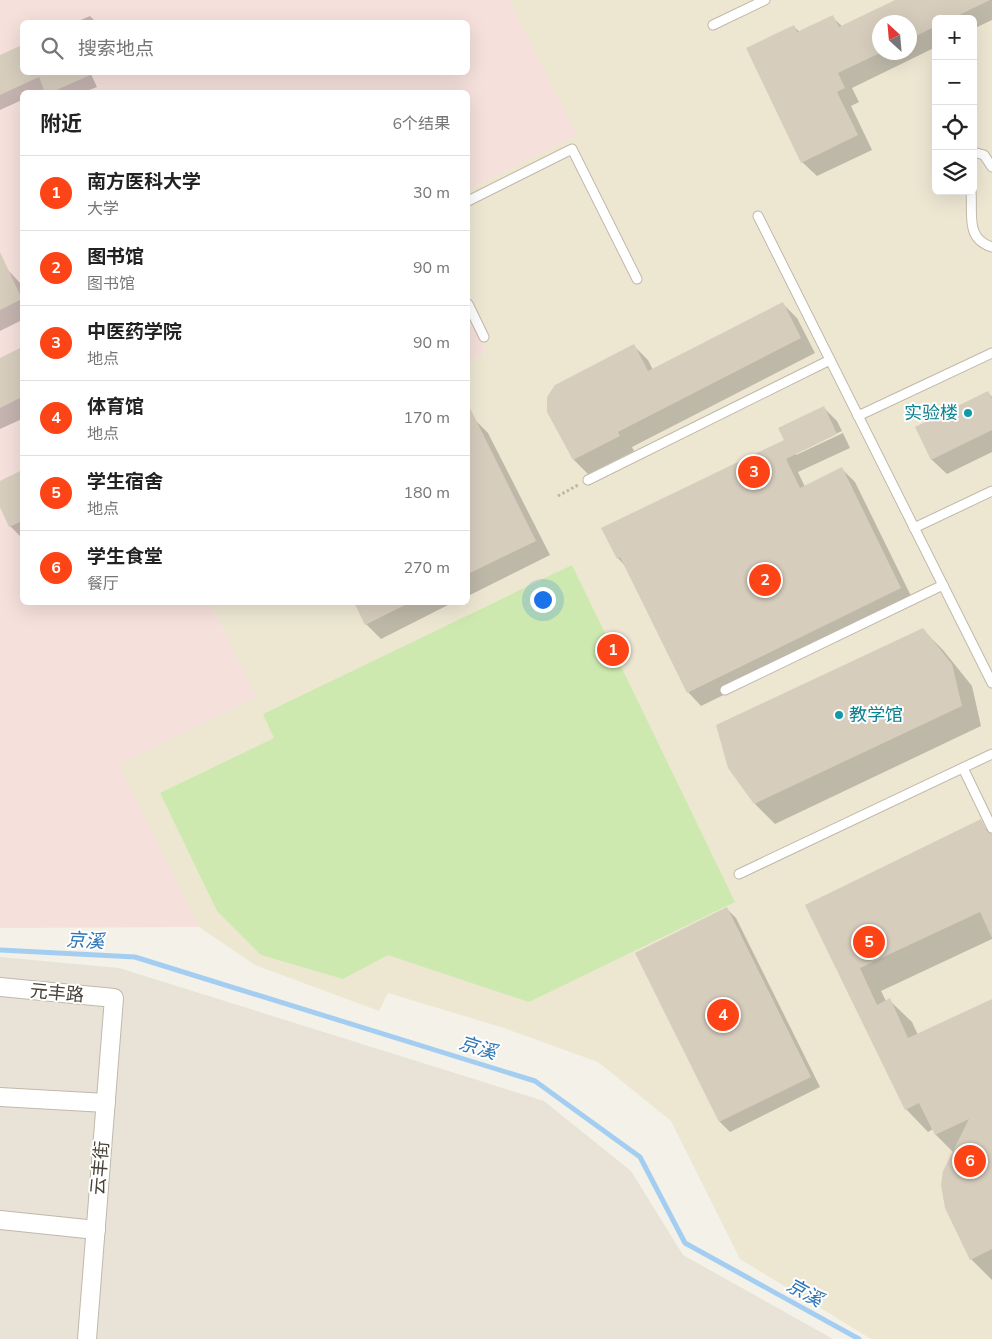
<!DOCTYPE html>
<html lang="zh">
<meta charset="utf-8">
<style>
body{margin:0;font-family:"Nunito Sans","Noto Sans SC",sans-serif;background:#f6f6f6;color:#222}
.controls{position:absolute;right:15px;top:15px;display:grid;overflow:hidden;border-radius:8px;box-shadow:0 5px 20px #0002}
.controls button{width:45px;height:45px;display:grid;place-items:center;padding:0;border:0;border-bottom:1px solid #e0e0e0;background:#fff;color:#222;font:25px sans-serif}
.compass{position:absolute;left:872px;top:15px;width:45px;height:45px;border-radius:50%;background:#fff;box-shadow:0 5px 20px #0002;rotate:334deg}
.you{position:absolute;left:542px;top:599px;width:18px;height:18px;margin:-12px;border:4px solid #fff;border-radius:50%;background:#1a73e8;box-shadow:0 0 0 8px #1a73e833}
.badge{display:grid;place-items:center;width:32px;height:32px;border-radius:50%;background:#fc4417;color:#fff;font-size:16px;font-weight:700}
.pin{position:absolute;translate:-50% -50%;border:2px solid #fff;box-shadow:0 1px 5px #0006}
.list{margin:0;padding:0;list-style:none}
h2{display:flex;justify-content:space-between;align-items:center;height:65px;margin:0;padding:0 20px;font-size:21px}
h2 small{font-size:16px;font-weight:400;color:#767676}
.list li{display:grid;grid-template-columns:32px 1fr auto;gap:15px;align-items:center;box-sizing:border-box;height:75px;padding:0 20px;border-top:1px solid #e0e0e0}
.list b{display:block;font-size:19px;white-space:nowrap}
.list p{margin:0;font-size:16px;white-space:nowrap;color:#767676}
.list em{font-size:16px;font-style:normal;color:#767676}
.icon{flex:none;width:28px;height:28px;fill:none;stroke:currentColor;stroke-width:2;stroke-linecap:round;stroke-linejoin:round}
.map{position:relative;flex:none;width:992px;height:1339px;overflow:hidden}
.search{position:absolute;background:#fff;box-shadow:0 5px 20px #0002;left:20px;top:20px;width:450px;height:55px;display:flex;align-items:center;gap:12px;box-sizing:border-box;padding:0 18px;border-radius:8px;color:#767676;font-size:19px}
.panel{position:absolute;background:#fff;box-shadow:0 5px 20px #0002;left:20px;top:90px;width:450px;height:515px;border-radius:8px}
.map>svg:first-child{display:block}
.residential{fill:#e8e3d6}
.education{fill:#ede7d2;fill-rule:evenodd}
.medical{fill:#f5e0db;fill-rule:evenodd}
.green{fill:#cde9b0}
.shadow{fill:#0003;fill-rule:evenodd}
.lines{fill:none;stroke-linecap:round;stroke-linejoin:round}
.stream{stroke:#a4cef1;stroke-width:5}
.building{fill:#d6cdbd}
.service-casing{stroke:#c0b9aa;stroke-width:11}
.minor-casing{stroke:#c0b9aa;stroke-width:20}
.path{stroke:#c2b69b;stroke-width:3;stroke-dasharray:2.5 2.5;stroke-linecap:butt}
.service{stroke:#fff;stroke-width:9}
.minor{stroke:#fff;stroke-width:18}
.culture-dot{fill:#0f9aa8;stroke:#fff;stroke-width:2}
.labels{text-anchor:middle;stroke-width:4;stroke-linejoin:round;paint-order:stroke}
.culture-label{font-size:18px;fill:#0d838f;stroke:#fff;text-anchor:end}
.street-label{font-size:18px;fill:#484236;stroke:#fff}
.water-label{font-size:19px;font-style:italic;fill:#2e76b5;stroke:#fff}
</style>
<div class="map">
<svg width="992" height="1339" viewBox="0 0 992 1339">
<rect width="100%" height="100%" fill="#f4f1e8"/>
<polygon class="residential" points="0,957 119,968 544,1101 631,1171 683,1255 833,1339 0,1339"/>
<path class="education" d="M509 0H992V1339H871L740 1259 671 1121 598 1062 504 1028 388 993 379 1011 255 965 199 927 119 765 256 697 210 603 468 602V361L487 351 468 309V190L577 135ZM936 19H973V191H936ZM880 22H910V52H880Z"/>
<g class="medical">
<path d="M0 0H509L577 135 468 190V92H22V602L210 603 256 697 119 765 199 927 0 928ZM22 22H468V72H22Z"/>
<polygon points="468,309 487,351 468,361"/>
</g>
<polygon class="green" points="572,565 735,902 529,1002 388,955 343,979 261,955 217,911 160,793 274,738 263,714"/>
<g class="shadow">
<path d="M898 0H992V20L973 29V19H936V47L852 88 859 102 851 106 872 150 817 176 802 162 794 27 800 32 832 17 843 27ZM880 22H910V52H880Z"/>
<polygon points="90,16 96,22 76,22"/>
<polygon points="22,46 22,72 90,72 97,87 84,92 47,92 45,89 37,92 22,92 22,100 0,110 0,56"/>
<polygon points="7,269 22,285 22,320 0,331 0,273"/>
<polygon points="782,303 797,318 815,353 632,447 634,451 588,474 574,460 634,346 648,360 653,370"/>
<polygon points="22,348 22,419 0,429 0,359"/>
<polygon points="988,392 992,397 992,452 947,474 932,460 917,427"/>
<polygon points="823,407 837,421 842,431 796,452 796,455 843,433 850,448 798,472 805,487 842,469 855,482 914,602 701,706 688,692 626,567 618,558 786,440"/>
<polygon points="468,415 473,418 488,433 550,555 468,596"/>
<polygon points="22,471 22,538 10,526 0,504 0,482"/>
<polygon points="355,602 454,602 381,639 366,624"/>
<polygon points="923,630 943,650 972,686 981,726 775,824 755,804"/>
<polygon points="979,821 992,835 992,939 881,991 886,1001 889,1000 912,1022 918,1035 992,1000 992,1280 971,1259 953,1152 936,1135 933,1129 928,1132 906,1109 807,905"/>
<polygon points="726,908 736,918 820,1087 730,1132 720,1122 636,953"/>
</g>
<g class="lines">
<polyline class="stream" points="0,950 135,957 535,1081 640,1157 685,1243 859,1339"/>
</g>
<g class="building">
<polygon points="895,0 990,0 951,19 936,19 936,26 910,39 910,22 880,22 880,53 838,73 845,88 837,92 858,135 801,163 746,48 794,25 797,32 833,15 839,27"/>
<polygon points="22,45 22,72 97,72 52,92 45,92 39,77 0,95 0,55"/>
<polygon points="0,252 22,299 0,310"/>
<polygon points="783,302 801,338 618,432 620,436 573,460 547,412 547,397 555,385 634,344 648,371"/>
<polygon points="22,347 22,397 0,408 0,358"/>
<polygon points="988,391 992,399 992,430 931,460 915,427"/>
<polygon points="468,404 536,541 468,574"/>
<polygon points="824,406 837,434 786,459 800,488 842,467 901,588 687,693 620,557 617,559 601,528 784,440 778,428"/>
<polygon points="22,470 22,521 9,527 0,507 0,481"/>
<polygon points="354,602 411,602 365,625"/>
<polygon points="923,628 952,664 962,706 754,804 728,768 716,725"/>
<polygon points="981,819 987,831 992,834 992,938 980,912 860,968 877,1005 890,998 908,1038 992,999 992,1249 970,1260 945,1208 941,1185 943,1171 969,1119 935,1135 919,1103 905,1110 805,905"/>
<polygon points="727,907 811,1077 719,1122 635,953"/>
</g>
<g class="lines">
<g class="service-casing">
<g id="service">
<polyline points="713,25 765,0"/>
<polyline points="973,152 984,155 992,167"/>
<path d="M971 191C973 213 965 239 992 247"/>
<polyline points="468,201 572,149 637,279"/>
<polyline points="758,216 992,683"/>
<polyline points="468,304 484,337"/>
<polyline points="858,416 992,353"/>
<polyline points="588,480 830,360"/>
<polyline points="914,528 992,491"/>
<polyline points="725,690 943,585"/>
<polyline points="963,768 992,828"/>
<polyline points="739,874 992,754"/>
</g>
</g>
<g class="minor-casing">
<g id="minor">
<polyline points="0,987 114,998 87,1339"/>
<polyline points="0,1097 106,1103"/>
<polyline points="0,1220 96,1230"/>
</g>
</g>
<polyline class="path" points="558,496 578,485"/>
<use href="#service" class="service"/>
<use href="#minor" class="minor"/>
</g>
<g class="culture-dot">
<circle cx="968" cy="413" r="5"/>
<circle cx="839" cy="715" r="5"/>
</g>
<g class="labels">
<g class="culture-label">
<text x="958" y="419">实验楼</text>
<text x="849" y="721" text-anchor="start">教学馆</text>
</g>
<g class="street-label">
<text transform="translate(57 993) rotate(5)" y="6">元丰路</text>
<text transform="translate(100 1168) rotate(-85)" y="6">云丰街</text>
</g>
<g class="water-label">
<text transform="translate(85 940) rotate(3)" y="7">京溪</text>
<text transform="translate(478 1047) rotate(17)" y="7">京溪</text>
<text transform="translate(805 1292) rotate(29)" y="7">京溪</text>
</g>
</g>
</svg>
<div class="controls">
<button>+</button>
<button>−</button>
<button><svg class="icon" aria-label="locate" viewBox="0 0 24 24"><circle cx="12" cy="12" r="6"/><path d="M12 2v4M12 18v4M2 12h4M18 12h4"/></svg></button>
<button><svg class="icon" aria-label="layers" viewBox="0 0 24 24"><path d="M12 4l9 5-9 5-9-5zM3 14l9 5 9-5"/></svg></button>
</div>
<svg class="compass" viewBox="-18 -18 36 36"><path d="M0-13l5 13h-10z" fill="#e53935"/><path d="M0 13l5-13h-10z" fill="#767676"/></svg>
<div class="you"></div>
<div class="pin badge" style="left:613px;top:650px">1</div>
<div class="pin badge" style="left:765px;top:580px">2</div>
<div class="pin badge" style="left:754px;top:472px">3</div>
<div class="pin badge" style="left:723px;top:1015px">4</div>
<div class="pin badge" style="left:869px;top:942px">5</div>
<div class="pin badge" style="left:970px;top:1161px">6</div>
<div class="search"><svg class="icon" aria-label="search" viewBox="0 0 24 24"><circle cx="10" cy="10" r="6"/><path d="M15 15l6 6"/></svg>搜索地点</div>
<section class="panel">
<h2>附近<small>6个结果</small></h2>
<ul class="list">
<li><span class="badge">1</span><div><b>南方医科大学</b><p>大学</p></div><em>30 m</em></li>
<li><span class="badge">2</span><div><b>图书馆</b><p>图书馆</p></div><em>90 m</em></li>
<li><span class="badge">3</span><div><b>中医药学院</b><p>地点</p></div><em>90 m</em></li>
<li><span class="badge">4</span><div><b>体育馆</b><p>地点</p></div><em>170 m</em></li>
<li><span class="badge">5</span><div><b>学生宿舍</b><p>地点</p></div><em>180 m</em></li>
<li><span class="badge">6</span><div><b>学生食堂</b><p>餐厅</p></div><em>270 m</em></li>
</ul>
</section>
</div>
